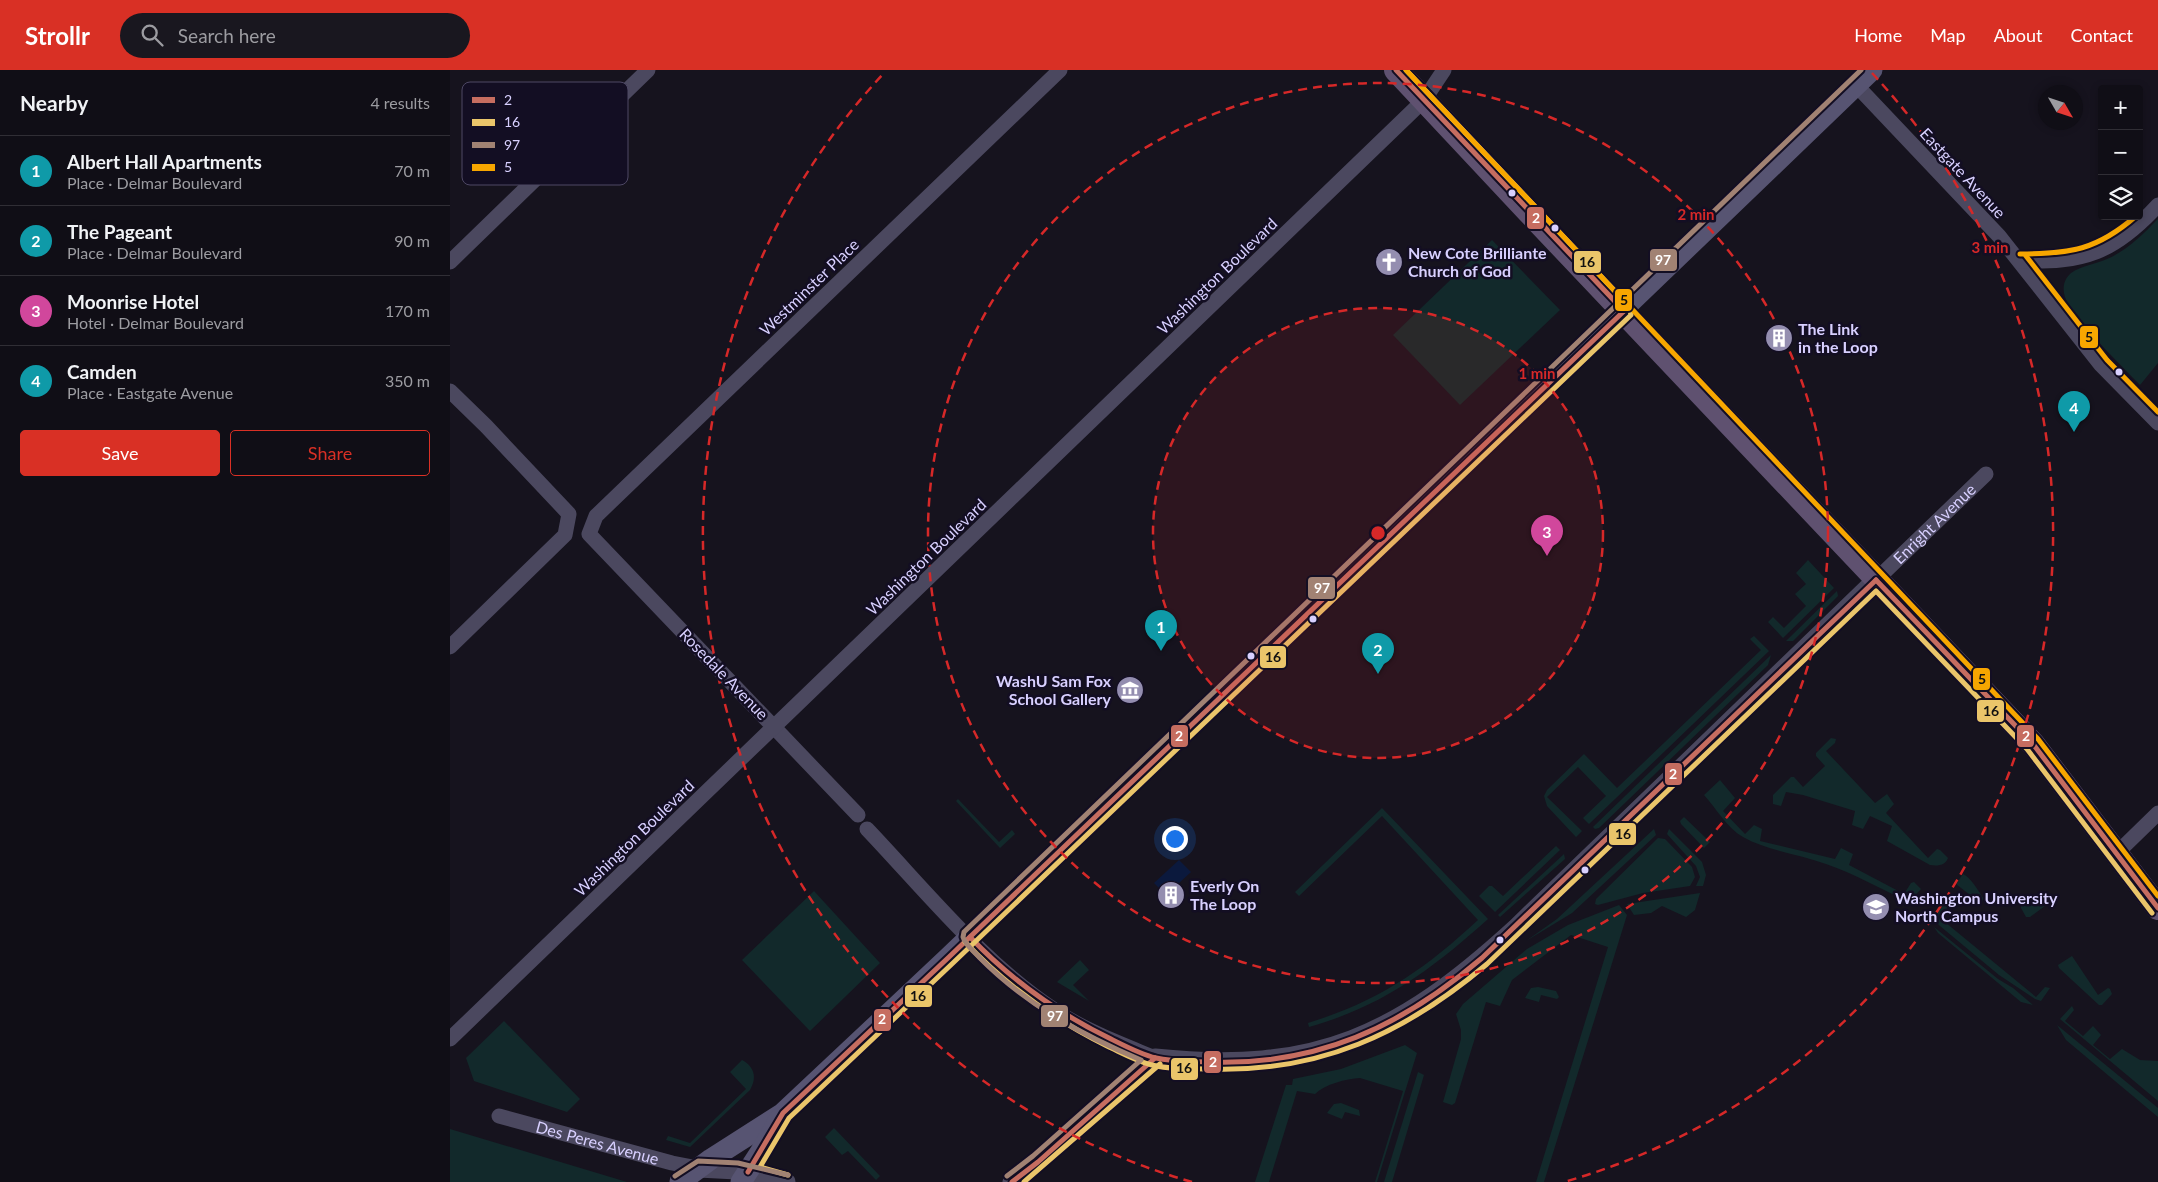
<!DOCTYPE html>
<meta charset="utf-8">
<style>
body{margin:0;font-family:Lato,sans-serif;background:#19171f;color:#f1f3f6}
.controls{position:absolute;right:15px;top:15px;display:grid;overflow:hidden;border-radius:5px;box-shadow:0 2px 8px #0003}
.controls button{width:45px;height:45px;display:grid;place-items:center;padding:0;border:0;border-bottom:1px solid #302e35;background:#100e16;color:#f1f3f6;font:25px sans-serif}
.compass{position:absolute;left:1588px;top:15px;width:45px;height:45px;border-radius:50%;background:#100e16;box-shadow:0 2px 8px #0003;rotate:129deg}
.you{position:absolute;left:724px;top:768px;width:18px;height:18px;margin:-12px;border:4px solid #fff;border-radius:50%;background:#1a73e8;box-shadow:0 0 0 8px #1a73e833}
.badge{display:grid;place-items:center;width:32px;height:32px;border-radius:50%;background:#d93025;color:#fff;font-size:16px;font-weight:700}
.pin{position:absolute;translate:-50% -41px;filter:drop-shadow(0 1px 2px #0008)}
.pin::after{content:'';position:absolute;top:26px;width:18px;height:15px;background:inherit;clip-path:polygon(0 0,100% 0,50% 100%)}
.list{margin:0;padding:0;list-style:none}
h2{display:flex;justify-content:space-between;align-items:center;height:65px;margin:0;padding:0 20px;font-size:21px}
h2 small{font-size:16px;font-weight:400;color:#9c9ca1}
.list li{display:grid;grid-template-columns:32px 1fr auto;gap:15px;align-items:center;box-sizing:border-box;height:70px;padding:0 20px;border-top:1px solid #302e35}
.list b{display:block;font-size:19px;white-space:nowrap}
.list p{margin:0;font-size:16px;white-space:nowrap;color:#9c9ca1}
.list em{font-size:16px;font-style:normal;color:#9c9ca1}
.actions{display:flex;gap:10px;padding:15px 20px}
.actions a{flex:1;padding:11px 0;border:1px solid #d93025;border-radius:5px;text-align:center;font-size:18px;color:#d93025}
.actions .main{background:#d93025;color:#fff}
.icon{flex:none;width:28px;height:28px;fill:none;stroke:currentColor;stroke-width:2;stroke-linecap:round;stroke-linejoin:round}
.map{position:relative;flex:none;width:1708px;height:1112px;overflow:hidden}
header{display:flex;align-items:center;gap:30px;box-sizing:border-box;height:70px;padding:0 25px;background:#d93025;color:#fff}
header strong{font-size:24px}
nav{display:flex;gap:28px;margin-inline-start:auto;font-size:18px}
.search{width:350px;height:45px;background:#19171f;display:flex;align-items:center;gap:12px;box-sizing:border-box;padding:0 18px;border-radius:28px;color:#9c9ca1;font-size:19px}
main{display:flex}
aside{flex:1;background:#100e16}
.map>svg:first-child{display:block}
.green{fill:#12292b}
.water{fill:#0b193d}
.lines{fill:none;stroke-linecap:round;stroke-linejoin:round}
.minor{stroke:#4b485f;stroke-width:15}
.tertiary{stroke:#4b485f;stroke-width:19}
.secondary{stroke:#575472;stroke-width:21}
.primary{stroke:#5f5170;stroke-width:24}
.bus-1-casing{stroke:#130e23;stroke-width:9}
.bus-2-casing{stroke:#130e23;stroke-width:9}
.bus-3-casing{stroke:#130e23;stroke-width:9}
.bus-4-casing{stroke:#130e23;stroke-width:9}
.bus-1{stroke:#c66d60;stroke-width:5}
.bus-2{stroke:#eac56a;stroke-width:5}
.bus-3{stroke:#a18273;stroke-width:5}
.bus-4{stroke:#f7a600;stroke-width:5}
.ring{fill:none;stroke:#d62828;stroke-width:2.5;stroke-dasharray:9 6}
.bus-dot{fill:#d8d0ff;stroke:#130e23;stroke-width:2}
.labels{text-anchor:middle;stroke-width:5;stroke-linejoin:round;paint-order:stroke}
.street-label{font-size:16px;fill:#d8d0ff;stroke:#130e23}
.poi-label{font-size:16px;font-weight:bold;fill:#d8d0ff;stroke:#130e23;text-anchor:start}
.key{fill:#130e23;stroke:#4e4865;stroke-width:1}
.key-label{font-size:14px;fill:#d8d0ff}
.centre{fill:#d62828;stroke:#130e23;stroke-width:2.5}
.ring-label{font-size:15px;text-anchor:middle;font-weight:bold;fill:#d62828;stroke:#130e23;stroke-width:5;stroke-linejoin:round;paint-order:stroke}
.line-badge{stroke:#130e23;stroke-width:2}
.badge-label{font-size:14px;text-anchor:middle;font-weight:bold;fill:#fff}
.pale-badge-label{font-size:14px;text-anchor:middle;font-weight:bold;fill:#111}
</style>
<header>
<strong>Strollr</strong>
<div class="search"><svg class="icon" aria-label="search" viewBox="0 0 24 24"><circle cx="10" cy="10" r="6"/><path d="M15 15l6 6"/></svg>Search here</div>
<nav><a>Home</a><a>Map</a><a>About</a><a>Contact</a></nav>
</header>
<main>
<aside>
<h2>Nearby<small>4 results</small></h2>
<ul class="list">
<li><span class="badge" style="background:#0f9aa8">1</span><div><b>Albert Hall Apartments</b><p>Place · Delmar Boulevard</p></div><em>70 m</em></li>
<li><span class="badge" style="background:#0f9aa8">2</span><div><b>The Pageant</b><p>Place · Delmar Boulevard</p></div><em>90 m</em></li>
<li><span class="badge" style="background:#d1479c">3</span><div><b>Moonrise Hotel</b><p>Hotel · Delmar Boulevard</p></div><em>170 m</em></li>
<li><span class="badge" style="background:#0f9aa8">4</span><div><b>Camden</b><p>Place · Eastgate Avenue</p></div><em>350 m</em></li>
</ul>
<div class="actions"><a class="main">Save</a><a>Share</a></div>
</aside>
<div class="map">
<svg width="1708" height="1112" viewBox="0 0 1708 1112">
<rect width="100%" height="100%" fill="#16131e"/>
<g class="green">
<path d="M1708 149V293L1690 315C1672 296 1623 249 1615 227 1612 218 1614 209 1621 203 1631 196 1646 194 1657 189 1678 180 1693 164 1708 149Z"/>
<polygon points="1042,170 1110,240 1010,335 943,265"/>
<polygon points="1358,490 1384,518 1333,568 1318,552 1323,547 1334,558 1356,536 1345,524 1356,514 1346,503"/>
<polygon points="1387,521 1388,526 1343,571 1336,571"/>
<polygon points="1304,566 1319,581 1139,754 1133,748 1156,726 1128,697 1097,727 1132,761 1126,767 1097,736 1094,726 1097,720 1134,684 1167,718 1311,580 1300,569"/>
<polygon points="1321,585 1318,595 1149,758 1145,759 1143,757"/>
<path d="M1381 668 1386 669 1385 673 1376 681 1425 733 1437 724 1444 734 1436 743 1478 788 1487 779 1490 780 1498 788C1495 796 1487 796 1480 795L1437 771 1442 756 1420 746 1413 759 1402 755 1405 741 1353 725 1336 722 1331 736 1323 734V725L1341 707H1344L1353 717 1375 696 1366 686V683Z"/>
<path d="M1270 710 1285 728 1273 741 1295 764 1304 755 1312 759 1310 771 1385 789 1391 778 1403 784 1399 795 1454 824 1461 813 1464 812 1471 819 1459 832C1431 819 1405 804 1376 794 1349 784 1318 781 1293 767 1277 758 1266 738 1254 725Z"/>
<polygon points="508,729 549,772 562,760 565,764 550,778 506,731"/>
<path d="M932 738 1038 849C981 900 933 936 859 957L858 953C929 931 974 900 1028 850L932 746 849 826 845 822Z"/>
<polygon points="1234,747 1260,772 1254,778 1231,754 1230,751"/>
<polygon points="1204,759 1206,765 1122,843 1076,871 1107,849"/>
<polygon points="1219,759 1252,792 1256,805 1253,816 1246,816 1250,807 1246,796 1217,764"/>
<polygon points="1208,768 1215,769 1242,797 1245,807 1240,816 1193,823 1148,835 1145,834 1146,829"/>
<polygon points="1106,776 1110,780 1045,842 1029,826 1039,816 1042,816 1053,826"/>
<polygon points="1114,784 1115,789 1050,847 1048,845"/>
<path d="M1513 804C1521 808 1528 820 1533 828L1532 832H1529L1506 814Z"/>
<polygon points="364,821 430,893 360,961 292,890"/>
<polygon points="1591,821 1599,831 1599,833 1580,847 1576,847 1571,838 1571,835"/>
<polygon points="1250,823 1245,840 1236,847 1212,836 1201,843 1184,845 1177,834"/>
<polygon points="1491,832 1498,837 1490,848 1586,927 1595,917 1600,918 1591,931 1585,929 1549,905 1490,856 1482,848"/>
<polygon points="1169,835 1177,845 1094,1112 1086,1112 1158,877 1121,865 1062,910 1050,936 1036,932 1005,1033 1002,1035 993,1032 1011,969 1011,960 1006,944 1013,934 1077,879 1118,855"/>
<polygon points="1484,857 1548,909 1563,918 1583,935 1571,932 1488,863"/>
<polygon points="1622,886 1648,925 1658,918 1660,919 1662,924 1652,935 1649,935 1609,898 1608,895"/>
<polygon points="630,890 639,900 623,915 639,931 607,912"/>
<polygon points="1088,917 1106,921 1109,927 1107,929 1091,925 1089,932 1075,928 1081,918"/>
<polygon points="1622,936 1624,940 1615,951 1633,966 1643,956 1651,965 1643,975 1660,989 1672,979 1690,990 1708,991 1708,1031 1610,949"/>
<polygon points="54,951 130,1029 117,1042 24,1011 16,988"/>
<polygon points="1607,955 1708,1038 1708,1047 1616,970"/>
<path d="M955 975 967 983 927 1112H925L953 1021 910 1008C896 1009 875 1014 865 1024L847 1021 819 1112H805L836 1015H842L843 1009 891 999Z"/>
<path d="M292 990C305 997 307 1008 300 1020L240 1077 216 1070 218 1066 240 1073 296 1019 280 1002Z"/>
<polygon points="968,1002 974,1005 942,1112 934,1112"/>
<polygon points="891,1033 909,1040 910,1046 895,1042 892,1049 877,1043 884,1034"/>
<polygon points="384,1058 430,1106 426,1110 398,1081 392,1085 375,1067"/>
<polygon points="0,1059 177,1112 0,1112"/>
</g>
<polygon class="water" points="729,790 741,802 716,825 704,813"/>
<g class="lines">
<g class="minor">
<polyline points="1406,15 1549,166 1651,295 1708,353"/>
<path d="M1570 191C1634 193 1664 183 1708 135"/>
<polyline points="0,192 198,0"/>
<polyline points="0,321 36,356 119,444 115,465 0,577"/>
<path id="s1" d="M1426 510 1536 404"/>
<polyline points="408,745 139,464 146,446 610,0"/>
<path d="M417 759C475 820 535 895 606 941 636 961 671 974 705 988"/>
<polyline points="1666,784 1708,743"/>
<polyline points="0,969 974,30 994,0"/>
<path id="s2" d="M49 1046 222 1093 248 1098"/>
</g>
<g class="tertiary">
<polyline points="248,1098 287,1100 336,1112"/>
<path d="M562 1112 588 1092 705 988C866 1005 949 965 1066 858L1426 510"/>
</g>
<g class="secondary">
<polyline points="230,1112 261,1089 333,1043 499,887 1422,0"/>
<polyline points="291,1112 313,1078 330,1048"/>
</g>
<polyline class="primary" points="946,0 1078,141 1583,674 1708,838"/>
<g class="bus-1-casing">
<g id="bus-1">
<polyline points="946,0 1174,241"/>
<polyline points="1426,510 1583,674 1708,838"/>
<path d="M520 867C561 910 607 943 661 969 675 976 690 984 706 988 723 992 742 991 759 992 867 996 951 957 1032 888L1426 510"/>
<polyline points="298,1102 333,1043 499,887 1174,241"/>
<polyline points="562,1112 588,1092 705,988"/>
</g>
</g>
<g class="bus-2-casing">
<g id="bus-2">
<path d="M515 872C556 916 603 949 657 976 672 983 686 991 702 995 720 1000 740 998 759 999 869 1003 954 964 1037 894L1426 521 1577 679 1702 843"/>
<polyline points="338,1105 310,1097 339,1048 504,892 1181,245 1179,236 956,0"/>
<polyline points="574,1112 710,994"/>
</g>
</g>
<g class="bus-3-casing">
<g id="bus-3">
<polyline points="225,1106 248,1091 288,1093 338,1105"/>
<path d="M557 1106 583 1086 691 990C632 965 575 934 529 887 524 881 515 875 513 867L514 862 1411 0"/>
</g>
</g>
<g class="bus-4-casing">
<g id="bus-4">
<polyline points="956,0 1588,669 1708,826"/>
<path d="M1570 184C1620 184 1647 180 1686 146"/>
<polyline points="1576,186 1657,290 1708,342"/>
</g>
</g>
<use href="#bus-1" class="bus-1"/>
<use href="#bus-2" class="bus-2"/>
<use href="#bus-3" class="bus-3"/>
<use href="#bus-4" class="bus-4"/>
</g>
<circle cx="928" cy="463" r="225" fill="#d62828" fill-opacity=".12"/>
<g class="ring">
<circle cx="928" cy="463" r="225"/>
<circle cx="928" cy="463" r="450"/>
<path d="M742 1112A675 675 0 0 1 434 3M1422 3A675 675 0 0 1 1114 1112"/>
</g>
<defs>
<g id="church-disc" transform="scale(1.4375)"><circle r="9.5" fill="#948eb0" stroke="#130e23"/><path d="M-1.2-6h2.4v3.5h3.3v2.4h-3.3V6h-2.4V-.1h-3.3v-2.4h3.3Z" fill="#fff"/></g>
<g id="building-disc" transform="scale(1.4375)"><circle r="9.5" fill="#948eb0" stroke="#130e23"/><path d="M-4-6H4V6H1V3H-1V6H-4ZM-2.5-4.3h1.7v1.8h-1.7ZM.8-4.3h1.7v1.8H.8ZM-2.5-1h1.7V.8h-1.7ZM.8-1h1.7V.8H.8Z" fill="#fff"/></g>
<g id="museum-disc" transform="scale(1.4375)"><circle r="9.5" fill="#948eb0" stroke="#130e23"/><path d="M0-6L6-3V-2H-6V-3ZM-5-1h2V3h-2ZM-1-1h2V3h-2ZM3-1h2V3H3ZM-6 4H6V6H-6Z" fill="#fff"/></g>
<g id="university-disc" transform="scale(1.4375)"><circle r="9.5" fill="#948eb0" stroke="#130e23"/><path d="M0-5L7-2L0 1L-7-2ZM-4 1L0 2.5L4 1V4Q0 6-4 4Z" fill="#fff"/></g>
</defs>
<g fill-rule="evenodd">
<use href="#church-disc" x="939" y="192"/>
<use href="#building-disc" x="1329" y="268"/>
<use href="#museum-disc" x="680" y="620"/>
<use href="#building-disc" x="721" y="825"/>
<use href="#university-disc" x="1426" y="837"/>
</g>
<g class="bus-dot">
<circle cx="1062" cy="123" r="4.5"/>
<circle cx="1105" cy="158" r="4.5"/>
<circle cx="1669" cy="302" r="4.5"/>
<circle cx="863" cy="549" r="4.5"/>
<circle cx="801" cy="586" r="4.5"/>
<circle cx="1135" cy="800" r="4.5"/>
<circle cx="1050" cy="870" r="4.5"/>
</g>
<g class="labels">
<g class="street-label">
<text transform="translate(1513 103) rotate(47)" y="6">Eastgate Avenue</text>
<text transform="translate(767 206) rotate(-44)" y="6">Washington Boulevard</text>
<text transform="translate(359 217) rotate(-44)" y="6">Westminster Place</text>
<text dy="6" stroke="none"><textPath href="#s1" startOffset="81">Enright Avenue</textPath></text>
<text transform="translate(476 487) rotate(-44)" y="6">Washington Boulevard</text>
<text transform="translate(274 604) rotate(46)" y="6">Rosedale Avenue</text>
<text transform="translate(184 768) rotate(-44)" y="6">Washington Boulevard</text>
<text dy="6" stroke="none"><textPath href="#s2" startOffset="102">Des Peres Avenue</textPath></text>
</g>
<g class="poi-label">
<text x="958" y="189">New Cote Brilliante<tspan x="958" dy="18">Church of God</tspan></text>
<text x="1348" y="265">The Link<tspan x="1348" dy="18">in the Loop</tspan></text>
<text x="661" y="617" text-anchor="end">WashU Sam Fox<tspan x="661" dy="18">School Gallery</tspan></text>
<text x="740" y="822">Everly On<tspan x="740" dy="18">The Loop</tspan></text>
<text x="1445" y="834">Washington University<tspan x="1445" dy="18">North Campus</tspan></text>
</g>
</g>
<rect x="12" y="12" width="166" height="103" rx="8" class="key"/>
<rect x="22" y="27" width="23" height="6" fill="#c66d60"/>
<rect x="22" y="49" width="23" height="7" fill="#eac56a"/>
<rect x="22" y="72" width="23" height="6" fill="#a18273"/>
<rect x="22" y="94" width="23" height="7" fill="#f7a600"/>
<g class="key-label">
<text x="54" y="35">2</text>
<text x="54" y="57">16</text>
<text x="54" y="80">97</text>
<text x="54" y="102">5</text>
</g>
<circle cx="928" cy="463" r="8" class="centre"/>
<g class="ring-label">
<text x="1246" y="150">2 min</text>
<text x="1540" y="183">3 min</text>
<text x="1087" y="309">1 min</text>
</g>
<g class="line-badge">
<rect x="1076" y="136" width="19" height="24" rx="5" fill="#c66d60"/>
<rect x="1199" y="178" width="29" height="24" rx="5" fill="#a18273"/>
<rect x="1123" y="180" width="29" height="24" rx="5" fill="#eac56a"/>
<rect x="1164" y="218" width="19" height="24" rx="5" fill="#f7a600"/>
<rect x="1629" y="255" width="20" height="24" rx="5" fill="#f7a600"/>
<rect x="857" y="506" width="29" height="24" rx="5" fill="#a18273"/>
<rect x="809" y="575" width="28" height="24" rx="5" fill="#eac56a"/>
<rect x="1522" y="597" width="19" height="24" rx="5" fill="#f7a600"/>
<rect x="1526" y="629" width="29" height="24" rx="5" fill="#eac56a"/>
<rect x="720" y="654" width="19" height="24" rx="5" fill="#c66d60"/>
<rect x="1566" y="654" width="19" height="24" rx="5" fill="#c66d60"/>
<rect x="1214" y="692" width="19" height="24" rx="5" fill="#c66d60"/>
<rect x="1158" y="752" width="29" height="24" rx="5" fill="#eac56a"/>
<rect x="454" y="914" width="29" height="24" rx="5" fill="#eac56a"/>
<rect x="590" y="934" width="29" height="24" rx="5" fill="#a18273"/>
<rect x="423" y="938" width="19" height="24" rx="5" fill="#c66d60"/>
<rect x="753" y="980" width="19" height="24" rx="5" fill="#c66d60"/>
<rect x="720" y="987" width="29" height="24" rx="5" fill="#eac56a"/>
</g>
<g class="badge-label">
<text x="1086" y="153">2</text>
<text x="1213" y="195">97</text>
<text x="872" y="523">97</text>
<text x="729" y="671">2</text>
<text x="1576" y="671">2</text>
<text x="1223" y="709">2</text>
<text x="605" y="951">97</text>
<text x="432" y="954">2</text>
<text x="763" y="997">2</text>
</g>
<g class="pale-badge-label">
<text x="1137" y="197">16</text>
<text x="1174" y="235">5</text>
<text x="1639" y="272">5</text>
<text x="823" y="592">16</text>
<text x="1532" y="614">5</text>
<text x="1541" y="646">16</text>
<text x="1173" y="769">16</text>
<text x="468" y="931">16</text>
<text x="734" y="1003">16</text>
</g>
</svg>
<div class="controls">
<button>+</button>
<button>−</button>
<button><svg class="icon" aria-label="layers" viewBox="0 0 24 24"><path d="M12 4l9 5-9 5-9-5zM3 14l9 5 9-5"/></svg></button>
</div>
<svg class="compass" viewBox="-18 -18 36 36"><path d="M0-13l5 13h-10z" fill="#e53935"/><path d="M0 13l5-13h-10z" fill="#9c9ca1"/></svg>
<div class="you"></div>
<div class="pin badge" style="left:711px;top:581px;background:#0f9aa8">1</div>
<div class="pin badge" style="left:928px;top:604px;background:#0f9aa8">2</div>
<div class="pin badge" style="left:1097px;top:486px;background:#d1479c">3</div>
<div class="pin badge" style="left:1624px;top:362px;background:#0f9aa8">4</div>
</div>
</main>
